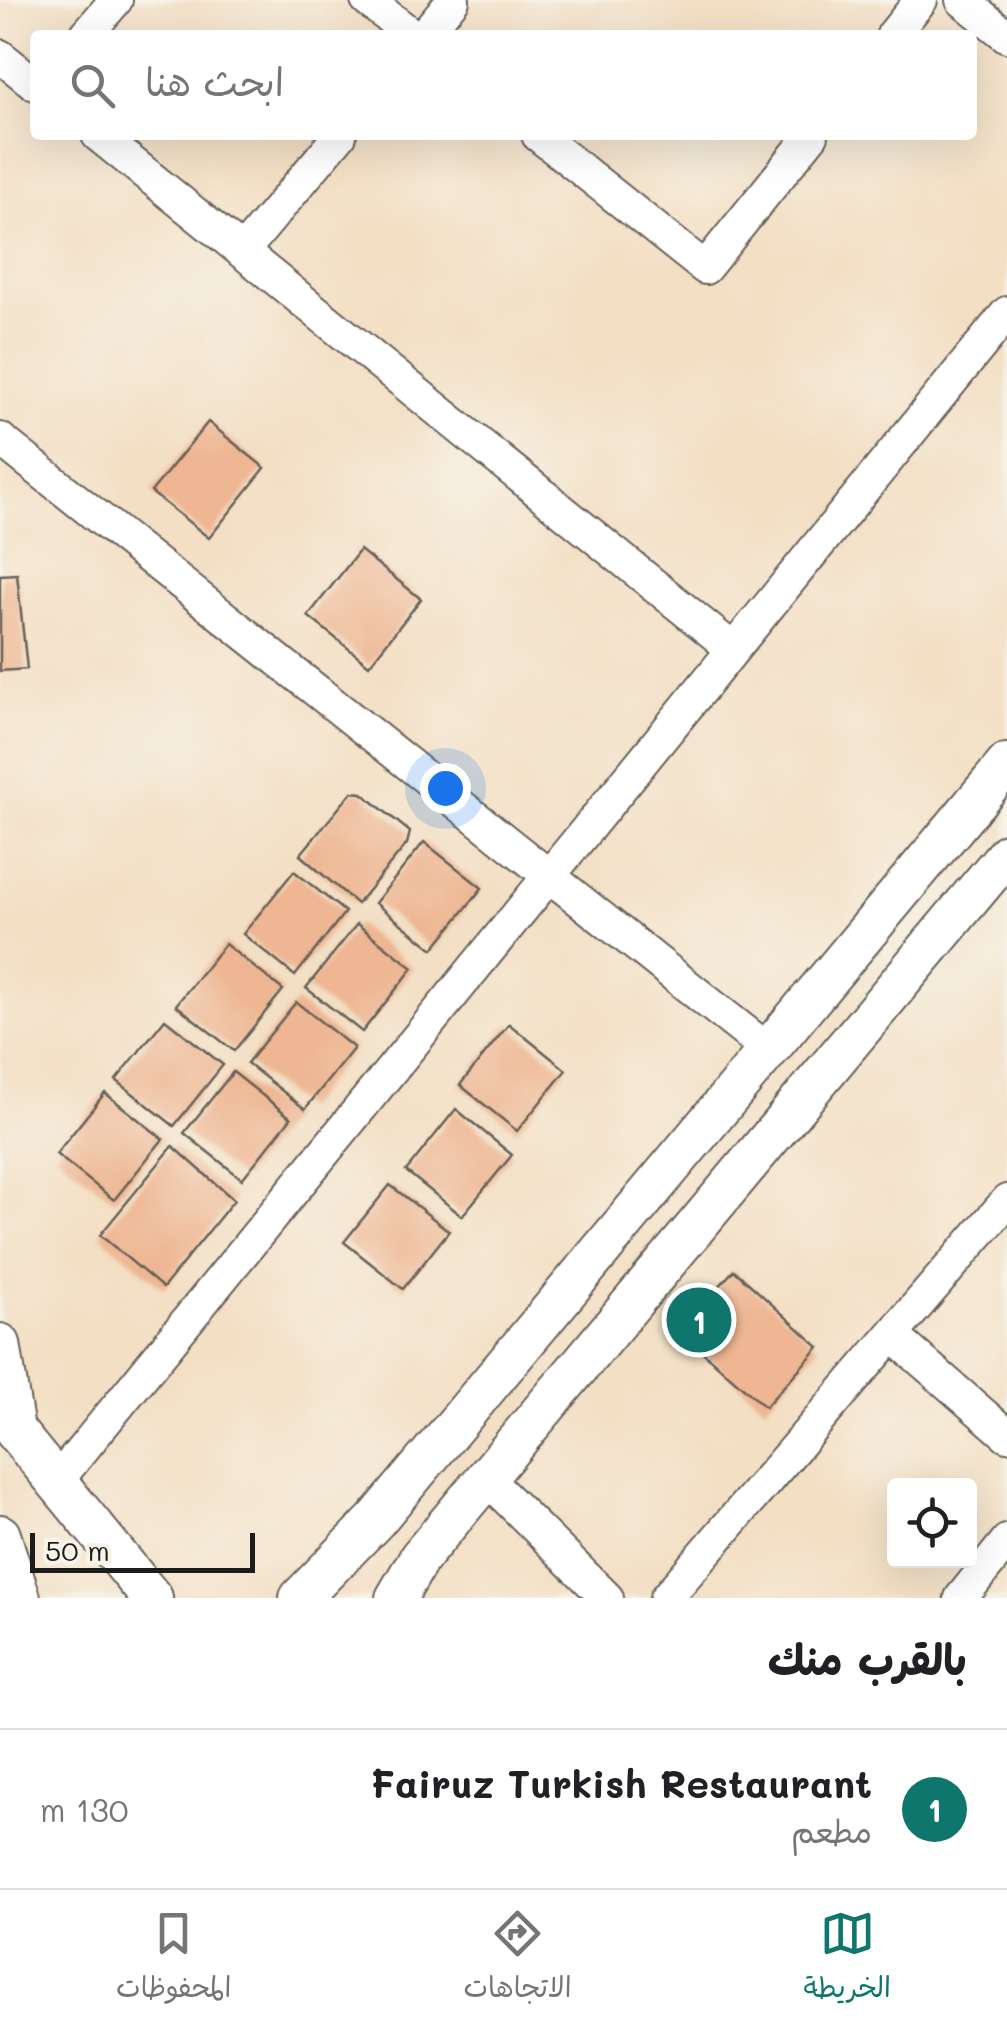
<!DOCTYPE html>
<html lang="ar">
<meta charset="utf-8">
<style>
body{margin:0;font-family:Mali,"Playpen Sans Arabic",sans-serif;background:#f2f2f2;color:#202124;direction:rtl}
.controls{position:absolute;right:30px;bottom:30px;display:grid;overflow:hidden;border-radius:10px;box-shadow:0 10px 40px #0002}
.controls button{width:90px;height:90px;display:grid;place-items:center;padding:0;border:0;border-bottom:2px solid #e0e0e0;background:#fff;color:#202124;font:50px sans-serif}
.scale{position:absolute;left:30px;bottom:25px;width:225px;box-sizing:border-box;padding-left:10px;border:5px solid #1c1c1c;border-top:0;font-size:28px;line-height:35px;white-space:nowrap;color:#1c1c1c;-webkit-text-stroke:8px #f7f3e8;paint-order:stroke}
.you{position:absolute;left:445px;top:788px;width:35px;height:35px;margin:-25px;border:8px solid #fff;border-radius:50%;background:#1a73e8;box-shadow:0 0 0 15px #1a73e833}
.badge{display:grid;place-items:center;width:65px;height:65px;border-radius:50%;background:#0f766e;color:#fff;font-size:32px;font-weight:700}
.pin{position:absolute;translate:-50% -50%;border:5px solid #fff;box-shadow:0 2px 10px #0006}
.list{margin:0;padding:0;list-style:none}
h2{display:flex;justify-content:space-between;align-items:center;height:130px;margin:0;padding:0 40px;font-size:42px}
h2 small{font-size:32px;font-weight:400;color:#757577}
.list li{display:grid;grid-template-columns:65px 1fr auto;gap:30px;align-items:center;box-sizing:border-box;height:160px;padding:0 40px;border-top:2px solid #e0e0e0}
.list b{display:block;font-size:38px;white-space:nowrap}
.list p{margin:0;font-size:32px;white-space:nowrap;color:#757577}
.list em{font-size:32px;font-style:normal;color:#757577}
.icon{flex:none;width:55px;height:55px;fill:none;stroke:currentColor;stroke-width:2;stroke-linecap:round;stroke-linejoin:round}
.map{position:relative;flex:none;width:1007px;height:1598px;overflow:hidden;direction:ltr}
.search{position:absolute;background:#fff;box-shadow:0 10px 40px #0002;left:30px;right:30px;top:30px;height:110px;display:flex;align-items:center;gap:25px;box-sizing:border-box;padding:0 35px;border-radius:10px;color:#757577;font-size:38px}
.sheet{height:290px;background:#fff}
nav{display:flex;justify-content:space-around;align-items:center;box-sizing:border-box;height:140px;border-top:2px solid #e0e0e0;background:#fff;font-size:28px;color:#757577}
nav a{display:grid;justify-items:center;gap:5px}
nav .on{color:#0f766e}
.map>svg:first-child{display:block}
.building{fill:#eeb692}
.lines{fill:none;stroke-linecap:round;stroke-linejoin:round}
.minor-casing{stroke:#676057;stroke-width:36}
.major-casing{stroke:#676057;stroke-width:44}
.minor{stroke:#fff;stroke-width:32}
.major{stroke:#fff;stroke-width:40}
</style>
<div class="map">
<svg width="1007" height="1598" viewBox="0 0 1007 1598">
<rect width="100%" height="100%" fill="#f7f3e8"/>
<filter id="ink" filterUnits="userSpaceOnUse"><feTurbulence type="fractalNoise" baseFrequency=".01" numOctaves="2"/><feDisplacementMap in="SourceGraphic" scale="20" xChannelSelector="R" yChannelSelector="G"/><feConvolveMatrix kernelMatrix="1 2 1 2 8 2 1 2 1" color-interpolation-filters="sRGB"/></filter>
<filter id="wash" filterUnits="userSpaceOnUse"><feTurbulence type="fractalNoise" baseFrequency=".0048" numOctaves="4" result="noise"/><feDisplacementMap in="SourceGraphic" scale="40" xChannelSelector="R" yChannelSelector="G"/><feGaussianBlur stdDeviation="2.25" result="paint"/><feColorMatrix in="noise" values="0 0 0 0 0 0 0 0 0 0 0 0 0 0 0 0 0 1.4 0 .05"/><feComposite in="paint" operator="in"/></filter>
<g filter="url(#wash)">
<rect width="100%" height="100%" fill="#f3dfc4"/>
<g id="blocks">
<g class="building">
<polygon points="208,422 265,468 209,538 151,492"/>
<polygon points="360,550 421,599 369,665 308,616"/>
<polygon points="17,574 27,669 0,671 0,575"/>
<polygon points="352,792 362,793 410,832 407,844 357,904 300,855"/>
<polygon points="424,842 482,888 433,949 375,903"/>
<polygon points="294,871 345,912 295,976 243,934"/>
<polygon points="357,924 413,968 362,1032 306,988"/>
<polygon points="225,944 283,990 234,1051 176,1005"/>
<polygon points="296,1002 354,1048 305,1109 247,1063"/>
<polygon points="165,1019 223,1065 174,1126 116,1080"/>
<polygon points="509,1024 566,1070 517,1131 460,1085"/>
<polygon points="233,1072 291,1118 242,1179 184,1133"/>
<polygon points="105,1093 163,1139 114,1200 56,1154"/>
<polygon points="456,1109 512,1155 462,1216 406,1171"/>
<polygon points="173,1146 234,1200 163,1288 100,1235"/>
<polygon points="390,1185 449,1231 403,1289 344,1242"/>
<polygon points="734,1270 819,1347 765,1407 679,1331"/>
</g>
</g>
</g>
<g filter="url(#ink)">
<use href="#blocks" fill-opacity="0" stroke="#676057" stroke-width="2.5"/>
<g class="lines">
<g class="minor-casing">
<g id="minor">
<polyline points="367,0 412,35"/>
<polyline points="962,0 1007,36"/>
<polyline points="86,35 116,0"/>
<polyline points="424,35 453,0"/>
<polyline points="893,35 921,0"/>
<polyline points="0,56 35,84"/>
<polyline points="98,135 733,649"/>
<polyline points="538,135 705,268 812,135"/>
<polyline points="242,252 340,135"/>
<polyline points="0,439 768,1050"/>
<polyline points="892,1335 1007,1435"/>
<polyline points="486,1478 607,1598"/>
<polyline points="56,1482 1007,313"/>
<polyline points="666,1598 1007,1201"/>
<polyline points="961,1598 1007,1541"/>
</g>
</g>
<g class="major-casing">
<g id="major">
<polyline points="0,1344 14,1430 152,1598"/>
<polyline points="0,1535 20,1598"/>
<polyline points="300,1598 376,1520 1007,764"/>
<polyline points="396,1598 420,1557 1007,854"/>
</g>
</g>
<use href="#minor" class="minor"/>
<use href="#major" class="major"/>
</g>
</g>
</svg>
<div class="controls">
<button><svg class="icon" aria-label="locate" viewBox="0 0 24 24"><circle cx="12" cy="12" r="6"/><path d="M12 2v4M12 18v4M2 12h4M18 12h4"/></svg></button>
</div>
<div class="scale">50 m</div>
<div class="you"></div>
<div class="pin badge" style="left:699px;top:1320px">1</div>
<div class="search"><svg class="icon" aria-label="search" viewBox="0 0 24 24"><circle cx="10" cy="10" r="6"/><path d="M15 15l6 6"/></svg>ابحث هنا</div>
</div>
<section class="sheet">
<h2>بالقرب منك<small></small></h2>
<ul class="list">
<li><span class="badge">1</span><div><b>Fairuz Turkish Restaurant</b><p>مطعم</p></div><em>130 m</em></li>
</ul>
</section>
<nav>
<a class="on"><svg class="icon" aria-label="map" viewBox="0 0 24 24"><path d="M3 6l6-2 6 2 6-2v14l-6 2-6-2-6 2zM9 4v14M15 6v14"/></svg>الخريطة</a>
<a><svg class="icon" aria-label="directions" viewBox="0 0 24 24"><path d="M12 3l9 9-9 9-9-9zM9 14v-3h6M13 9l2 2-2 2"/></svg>الاتجاهات</a>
<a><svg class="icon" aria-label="saved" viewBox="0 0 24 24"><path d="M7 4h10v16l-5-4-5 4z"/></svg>المحفوظات</a>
</nav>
